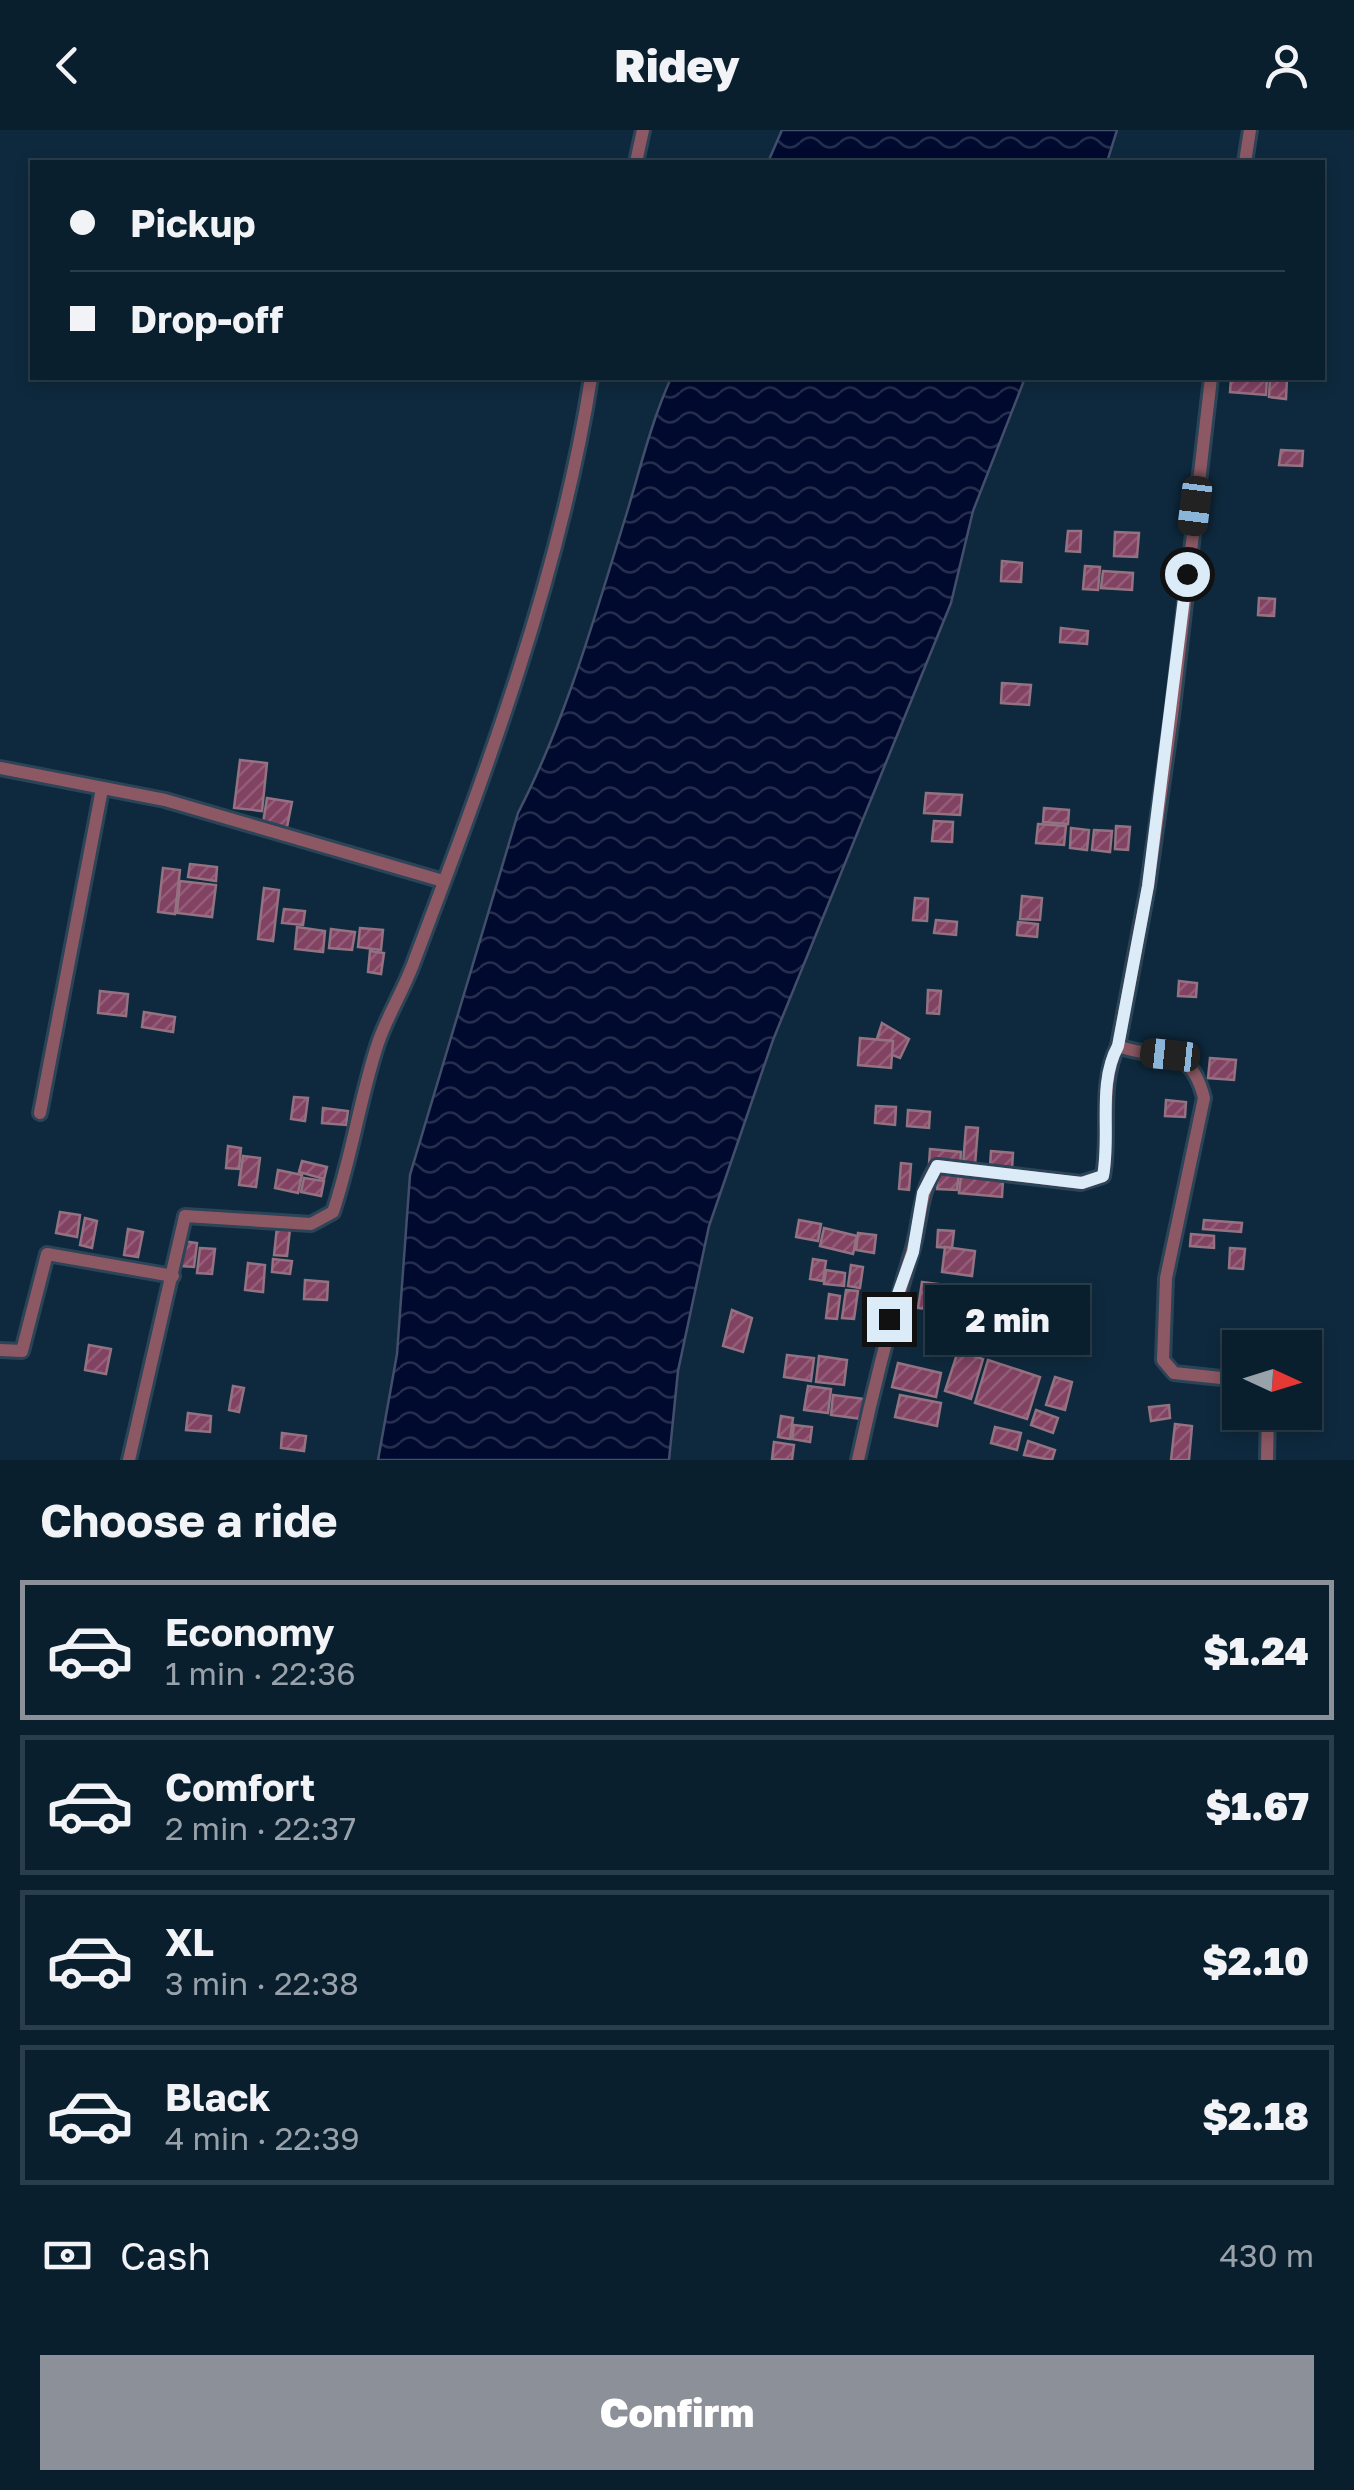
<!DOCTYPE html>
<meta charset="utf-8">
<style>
body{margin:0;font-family:"Golos Text",sans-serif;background:#132736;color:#f1f3f6;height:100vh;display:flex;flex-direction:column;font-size:38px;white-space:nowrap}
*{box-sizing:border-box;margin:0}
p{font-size:32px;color:#99a2aa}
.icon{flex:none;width:55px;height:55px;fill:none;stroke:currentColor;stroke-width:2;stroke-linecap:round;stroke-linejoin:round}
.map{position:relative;height:1330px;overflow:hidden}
.panel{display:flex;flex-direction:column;background:#0a1f2e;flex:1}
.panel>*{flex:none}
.hud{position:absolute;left:30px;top:30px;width:1295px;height:220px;border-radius:0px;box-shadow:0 5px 15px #0003,0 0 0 2px #2a3d4a;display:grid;align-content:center;height:220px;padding:0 40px;background:#0a1f2e}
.needle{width:65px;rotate:94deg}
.controls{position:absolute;left:1222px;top:1200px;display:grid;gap:20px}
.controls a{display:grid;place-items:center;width:100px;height:100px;border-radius:0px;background:#0a1f2e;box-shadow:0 5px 15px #0003,0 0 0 2px #2a3d4a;font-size:50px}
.end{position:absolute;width:45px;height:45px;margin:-22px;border:12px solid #dbebf8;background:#111;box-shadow:0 0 0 5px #111}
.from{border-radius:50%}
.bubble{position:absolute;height:70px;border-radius:0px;background:#0a1f2e;box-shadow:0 5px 15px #0003,0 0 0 2px #2a3d4a;font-size:32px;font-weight:800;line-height:70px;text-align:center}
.car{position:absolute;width:30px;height:60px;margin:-30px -15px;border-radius:12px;box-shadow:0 0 8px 2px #0007;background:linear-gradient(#222 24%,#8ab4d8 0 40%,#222 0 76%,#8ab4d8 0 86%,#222 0)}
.hud b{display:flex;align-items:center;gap:35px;height:95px;font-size:38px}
.hud b+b{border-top:2px solid #2a3d4a}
.hud i{width:25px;height:25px;background:#f1f3f6}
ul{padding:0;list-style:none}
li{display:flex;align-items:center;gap:30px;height:140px;margin:0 20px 15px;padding:0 20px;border:5px solid #2a3d4a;border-radius:0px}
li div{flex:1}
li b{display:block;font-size:38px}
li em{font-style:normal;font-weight:800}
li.on{border-color:#8c9099}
li>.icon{width:90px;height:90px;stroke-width:1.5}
h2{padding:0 40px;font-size:45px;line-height:120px}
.pay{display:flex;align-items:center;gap:25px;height:110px;padding:0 40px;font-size:38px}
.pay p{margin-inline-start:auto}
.button{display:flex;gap:20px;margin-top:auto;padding:20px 40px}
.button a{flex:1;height:115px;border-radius:0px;background:#8c9099;color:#fff;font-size:40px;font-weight:800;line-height:115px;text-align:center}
header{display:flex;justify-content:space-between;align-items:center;height:130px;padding:0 40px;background:#0a1f2e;font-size:45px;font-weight:800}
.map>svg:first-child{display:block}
</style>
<header><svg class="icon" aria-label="back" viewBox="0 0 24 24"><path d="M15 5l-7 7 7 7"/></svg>Ridey<svg class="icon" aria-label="person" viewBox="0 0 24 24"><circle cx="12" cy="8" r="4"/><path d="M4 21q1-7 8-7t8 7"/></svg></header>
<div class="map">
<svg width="1354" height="1330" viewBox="0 0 1354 1330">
<defs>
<pattern id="water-waves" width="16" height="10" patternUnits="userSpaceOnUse" patternTransform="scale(2.5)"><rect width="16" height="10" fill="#000a2e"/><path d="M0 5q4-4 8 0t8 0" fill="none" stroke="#252e4d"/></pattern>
<pattern id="building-hatch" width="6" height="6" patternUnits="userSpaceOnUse" patternTransform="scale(2.5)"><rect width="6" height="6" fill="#824262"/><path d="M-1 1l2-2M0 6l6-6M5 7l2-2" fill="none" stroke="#935d79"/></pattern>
</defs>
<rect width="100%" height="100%" fill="#0e293d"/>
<g fill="url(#water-waves)" stroke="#424e6b" stroke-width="2.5">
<polygon points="782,0 1117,0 1107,32 768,32"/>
<path d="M671,248H1025L973,381L951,473L773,910L709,1096L678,1241L669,1330H378L397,1224L410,1045L518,683C567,588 596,482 628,379C641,335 652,290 671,248Z"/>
</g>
<g fill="url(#building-hatch)" stroke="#947282" stroke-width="2.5">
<polygon points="1231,248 1267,248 1266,265 1230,262"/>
<polygon points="1270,248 1287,249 1286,269 1269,267"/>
<polygon points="1281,320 1303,321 1302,336 1279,335"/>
<polygon points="1068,401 1081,401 1080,422 1066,421"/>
<polygon points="1115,402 1139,403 1137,427 1114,426"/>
<polygon points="1002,431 1022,433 1021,452 1001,451"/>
<polygon points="1085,436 1100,437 1098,460 1083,459"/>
<polygon points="1103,441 1133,443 1132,460 1101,458"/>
<polygon points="1259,468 1275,469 1274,486 1258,485"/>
<polygon points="1061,498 1088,501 1087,514 1060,512"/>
<polygon points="1002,553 1031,555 1029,575 1001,573"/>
<polygon points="240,630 267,633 262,681 234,678"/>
<polygon points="926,663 962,665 960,685 924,683"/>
<polygon points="267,668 292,672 287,697 263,693"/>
<polygon points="1044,678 1069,680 1068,694 1043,692"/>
<polygon points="934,691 953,692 952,712 932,711"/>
<polygon points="1038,694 1066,696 1064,715 1036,713"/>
<polygon points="1116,696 1130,697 1128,720 1115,719"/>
<polygon points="1071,698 1089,700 1087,720 1070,718"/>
<polygon points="1094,700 1112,701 1110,722 1092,720"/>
<polygon points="190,734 217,737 216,751 188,747"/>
<polygon points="163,738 180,740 175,784 158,782"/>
<polygon points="180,751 216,755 212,787 177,783"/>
<polygon points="264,758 279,760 273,811 258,809"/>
<polygon points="1022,766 1042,768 1040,790 1020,789"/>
<polygon points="915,768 928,769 927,791 913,790"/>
<polygon points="284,779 305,781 303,795 282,793"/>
<polygon points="936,790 957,792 956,805 934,803"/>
<polygon points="1018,792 1038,794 1037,807 1017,805"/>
<polygon points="297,797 325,801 323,822 295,819"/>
<polygon points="360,798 383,800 381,820 358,817"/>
<polygon points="331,799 355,802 352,820 329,818"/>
<polygon points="370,821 384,823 381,844 368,842"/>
<polygon points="1179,851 1197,853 1196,867 1178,866"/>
<polygon points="928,860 941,861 939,884 927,883"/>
<polygon points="100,861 128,864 126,886 98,883"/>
<polygon points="144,882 175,887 173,902 142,897"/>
<polygon points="882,893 909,909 900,928 874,918"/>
<polygon points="860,908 893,911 891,938 858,935"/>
<polygon points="1210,928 1236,930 1234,950 1208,948"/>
<polygon points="294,967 308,968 305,991 291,989"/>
<polygon points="1166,970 1186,972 1185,987 1165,986"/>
<polygon points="876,976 896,977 895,995 875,993"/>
<polygon points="323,978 348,981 346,995 322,993"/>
<polygon points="908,980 930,982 929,998 907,996"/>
<polygon points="966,997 978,998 975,1035 963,1035"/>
<polygon points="228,1016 241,1018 239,1039 226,1038"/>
<polygon points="930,1019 961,1022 960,1036 929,1034"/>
<polygon points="991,1021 1013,1023 1012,1039 990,1037"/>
<polygon points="243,1026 260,1028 256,1057 239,1055"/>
<polygon points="302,1031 327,1037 324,1049 299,1042"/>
<polygon points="901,1033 911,1034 909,1060 899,1059"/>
<polygon points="278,1040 302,1045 298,1063 275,1058"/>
<polygon points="938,1041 959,1043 957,1060 937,1059"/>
<polygon points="961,1046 1003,1050 1002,1067 959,1063"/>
<polygon points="304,1048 324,1051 321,1066 301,1062"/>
<polygon points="60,1082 80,1085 77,1107 56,1103"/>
<polygon points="85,1088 97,1091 92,1118 80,1115"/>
<polygon points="799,1090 821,1094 818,1111 796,1107"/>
<polygon points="1204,1090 1242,1093 1241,1102 1203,1099"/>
<polygon points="277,1097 290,1099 287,1126 274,1125"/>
<polygon points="824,1098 857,1106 853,1124 820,1116"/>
<polygon points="128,1099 143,1102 138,1127 124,1125"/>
<polygon points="938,1100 954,1101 952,1118 937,1117"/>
<polygon points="858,1103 876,1105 874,1123 856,1120"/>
<polygon points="1191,1104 1214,1106 1214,1118 1190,1116"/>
<polygon points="183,1111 197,1113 194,1137 181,1136"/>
<polygon points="945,1117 975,1121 972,1146 942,1142"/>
<polygon points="200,1118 215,1119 212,1144 197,1143"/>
<polygon points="1230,1118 1245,1119 1243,1139 1229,1138"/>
<polygon points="273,1129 292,1131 290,1144 272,1142"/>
<polygon points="813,1129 826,1131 823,1151 810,1149"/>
<polygon points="248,1133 265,1135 263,1162 245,1160"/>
<polygon points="851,1135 863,1137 860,1158 848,1156"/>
<polygon points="826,1140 845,1143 844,1156 824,1154"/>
<polygon points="305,1150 328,1152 327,1170 304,1169"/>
<polygon points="922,1152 954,1156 950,1182 918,1178"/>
<polygon points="846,1160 858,1161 854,1189 842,1188"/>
<polygon points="829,1164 840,1166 837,1189 826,1188"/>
<polygon points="732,1180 752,1188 743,1222 723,1216"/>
<polygon points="89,1215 111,1219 106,1244 85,1240"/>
<polygon points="958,1221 983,1229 971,1269 945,1261"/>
<polygon points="787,1225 814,1228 811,1251 784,1247"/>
<polygon points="819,1226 847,1230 844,1255 816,1252"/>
<polygon points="988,1230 1040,1247 1027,1289 975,1273"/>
<polygon points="898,1233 941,1243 936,1267 892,1257"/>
<polygon points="1055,1247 1072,1252 1065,1280 1046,1275"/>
<polygon points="233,1256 244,1258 239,1282 229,1280"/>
<polygon points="808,1256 831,1259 828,1283 804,1280"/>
<polygon points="833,1265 865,1269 862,1289 831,1285"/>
<polygon points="900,1265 941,1273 937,1296 895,1287"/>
<polygon points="1169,1275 1170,1288 1151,1291 1149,1277"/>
<polygon points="1036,1280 1058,1288 1053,1303 1031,1295"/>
<polygon points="188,1283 211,1286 210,1302 186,1300"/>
<polygon points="781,1286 793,1288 790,1309 778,1307"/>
<polygon points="1175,1294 1192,1296 1189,1330 1171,1330"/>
<polygon points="794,1295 812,1297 810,1312 792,1309"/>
<polygon points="995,1297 1021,1303 1017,1320 991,1313"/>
<polygon points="282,1303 306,1306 304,1321 281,1318"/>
<polygon points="1028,1311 1055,1320 1052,1330 1024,1325"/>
<polygon points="774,1312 794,1315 792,1330 772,1329"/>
</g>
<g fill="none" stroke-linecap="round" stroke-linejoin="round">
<defs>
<g id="street">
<polyline points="636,32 643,0"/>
<polyline points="1245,32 1250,0"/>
<path d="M1211,248L1172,586L1148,756L1118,916C1160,932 1190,911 1204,968L1166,1148L1163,1230L1174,1243L1240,1250"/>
<polyline points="0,638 165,670 443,751"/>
<polyline points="40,983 102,659"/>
<polyline points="0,1220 22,1221 47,1124 173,1146"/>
<path d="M129,1330L185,1086L311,1094L333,1082C352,1026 360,967 378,913C388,884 405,858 415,829C486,642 560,446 591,248"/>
<path d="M858,1330C873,1260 890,1193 911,1125C921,1095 918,1064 937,1036L1081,1053L1103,1046C1111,1004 1098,954 1118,916"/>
<polyline points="1267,1330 1268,1282"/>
</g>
</defs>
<use href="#street" stroke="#2b4457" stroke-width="18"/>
<use href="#street" stroke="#8c5863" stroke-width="12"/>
</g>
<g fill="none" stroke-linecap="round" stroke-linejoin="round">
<path stroke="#dbebf8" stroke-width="12" d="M889,1189L913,1122L923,1063L937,1036L1082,1053L1103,1046C1111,1004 1097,954 1118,916L1148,756L1187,444"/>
</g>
</svg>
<div class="controls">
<a><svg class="needle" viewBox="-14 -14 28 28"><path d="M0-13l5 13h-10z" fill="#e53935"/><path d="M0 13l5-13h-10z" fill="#99a2aa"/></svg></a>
</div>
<i class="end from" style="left:1187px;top:444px"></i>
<i class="end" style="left:889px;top:1189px"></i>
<div class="bubble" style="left:925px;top:1155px;width:165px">2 min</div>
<i class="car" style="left:1195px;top:376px;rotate:187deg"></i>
<i class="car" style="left:1170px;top:925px;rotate:276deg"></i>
<div class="hud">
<b><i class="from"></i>Pickup</b>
<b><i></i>Drop-off</b>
</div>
</div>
<section class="panel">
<h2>Choose a ride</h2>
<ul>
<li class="on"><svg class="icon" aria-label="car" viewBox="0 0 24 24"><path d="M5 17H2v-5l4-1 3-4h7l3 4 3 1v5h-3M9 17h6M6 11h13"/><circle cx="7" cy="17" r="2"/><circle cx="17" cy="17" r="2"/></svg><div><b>Economy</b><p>1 min · 22:36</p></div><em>$1.24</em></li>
<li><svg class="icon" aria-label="car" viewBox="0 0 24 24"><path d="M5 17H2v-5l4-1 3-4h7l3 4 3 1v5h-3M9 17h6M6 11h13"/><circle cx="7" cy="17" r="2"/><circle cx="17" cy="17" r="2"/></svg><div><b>Comfort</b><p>2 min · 22:37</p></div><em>$1.67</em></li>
<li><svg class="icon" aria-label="car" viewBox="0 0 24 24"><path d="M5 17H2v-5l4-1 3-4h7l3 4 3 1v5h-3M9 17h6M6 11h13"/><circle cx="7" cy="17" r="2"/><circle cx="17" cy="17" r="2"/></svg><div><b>XL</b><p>3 min · 22:38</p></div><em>$2.10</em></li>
<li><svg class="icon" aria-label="car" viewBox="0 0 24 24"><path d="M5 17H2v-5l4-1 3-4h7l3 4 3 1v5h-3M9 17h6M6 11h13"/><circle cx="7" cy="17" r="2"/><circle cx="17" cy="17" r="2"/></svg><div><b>Black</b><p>4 min · 22:39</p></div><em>$2.18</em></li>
</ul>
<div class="pay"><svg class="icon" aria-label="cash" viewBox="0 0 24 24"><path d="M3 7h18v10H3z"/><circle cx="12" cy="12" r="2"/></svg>Cash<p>430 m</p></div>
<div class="button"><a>Confirm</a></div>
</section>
